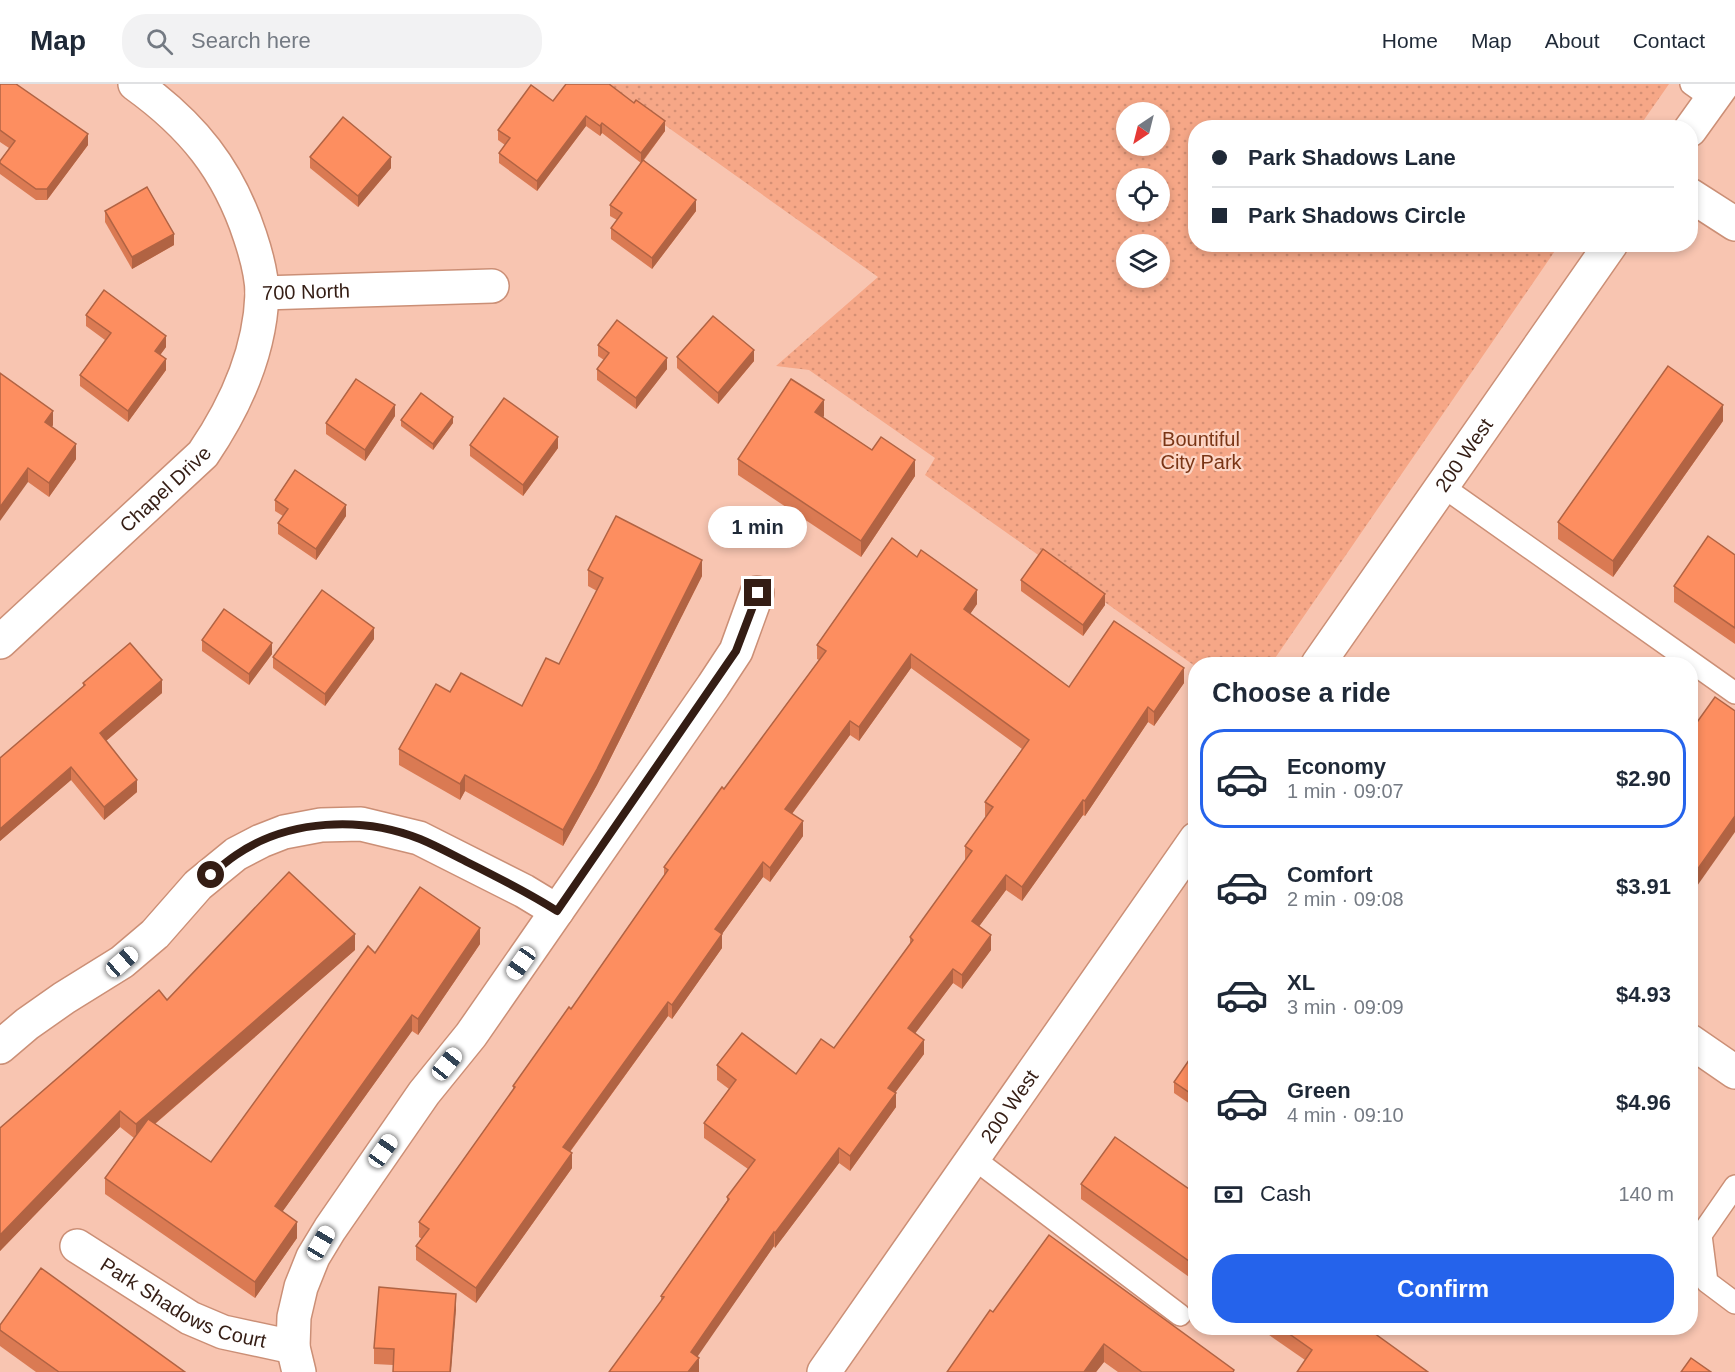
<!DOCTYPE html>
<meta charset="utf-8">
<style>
body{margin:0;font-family:Helvetica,sans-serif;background:#f2f2f3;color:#1f2937;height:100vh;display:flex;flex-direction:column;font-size:22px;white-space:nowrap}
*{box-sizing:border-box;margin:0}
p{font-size:20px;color:#747a83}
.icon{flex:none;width:33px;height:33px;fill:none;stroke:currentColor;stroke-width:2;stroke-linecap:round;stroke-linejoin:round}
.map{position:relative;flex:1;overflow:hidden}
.drawer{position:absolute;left:1188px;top:573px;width:510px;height:678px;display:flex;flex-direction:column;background:#fff;border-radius:24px;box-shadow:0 3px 9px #0003}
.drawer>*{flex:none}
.guide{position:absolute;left:1188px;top:36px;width:510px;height:132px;border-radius:24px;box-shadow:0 3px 9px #0003;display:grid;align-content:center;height:132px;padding:0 24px;background:#fff}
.needle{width:39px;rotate:215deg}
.tools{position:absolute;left:1116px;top:18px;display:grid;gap:12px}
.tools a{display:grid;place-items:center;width:54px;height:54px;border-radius:50%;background:#fff;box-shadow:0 3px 9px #0003;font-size:30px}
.end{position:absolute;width:27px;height:27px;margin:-14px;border:8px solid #341d14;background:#fff;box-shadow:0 0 0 3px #fff}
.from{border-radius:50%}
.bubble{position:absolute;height:42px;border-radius:21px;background:#fff;box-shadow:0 3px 9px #0003;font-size:20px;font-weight:700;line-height:42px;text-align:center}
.car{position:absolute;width:18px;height:36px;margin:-18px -9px;border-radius:8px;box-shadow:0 0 4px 2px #0007;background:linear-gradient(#fff 24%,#345 0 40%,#fff 0 76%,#345 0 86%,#fff 0)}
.guide b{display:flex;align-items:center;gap:21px;height:57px;font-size:22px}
.guide b+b{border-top:2px solid #e0e1e3}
.guide i{width:15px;height:15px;background:#1f2937}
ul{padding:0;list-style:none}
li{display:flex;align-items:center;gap:18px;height:99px;margin:0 12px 9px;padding:0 12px;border:3px solid transparent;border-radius:24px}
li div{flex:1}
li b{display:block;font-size:22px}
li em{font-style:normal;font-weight:700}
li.active{border-color:#2563eb}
li>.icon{width:54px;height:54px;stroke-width:1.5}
h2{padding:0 24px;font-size:27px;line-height:72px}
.pay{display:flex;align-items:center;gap:15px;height:66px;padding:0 24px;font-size:22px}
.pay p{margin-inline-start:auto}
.action{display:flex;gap:12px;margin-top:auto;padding:12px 24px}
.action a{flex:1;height:69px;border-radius:24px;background:#2563eb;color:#fff;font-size:24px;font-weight:700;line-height:69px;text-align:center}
header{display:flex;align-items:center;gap:36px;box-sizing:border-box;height:84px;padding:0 30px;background:#fff;border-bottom:2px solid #e0e1e3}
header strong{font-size:28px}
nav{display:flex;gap:33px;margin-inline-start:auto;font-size:21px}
.search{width:420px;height:54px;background:#f2f2f3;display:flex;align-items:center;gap:15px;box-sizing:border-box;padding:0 21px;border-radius:24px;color:#747a83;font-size:22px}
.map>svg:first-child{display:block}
</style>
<header>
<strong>Map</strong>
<div class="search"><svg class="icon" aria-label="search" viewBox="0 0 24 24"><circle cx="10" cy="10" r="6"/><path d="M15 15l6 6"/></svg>Search here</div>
<nav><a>Home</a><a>Map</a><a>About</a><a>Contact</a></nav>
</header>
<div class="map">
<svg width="1735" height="1288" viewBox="0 0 1735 1288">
<defs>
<pattern id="park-dots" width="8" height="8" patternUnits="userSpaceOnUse" patternTransform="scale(1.5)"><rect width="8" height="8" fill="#f6a787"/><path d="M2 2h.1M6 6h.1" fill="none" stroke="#d48f74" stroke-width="1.8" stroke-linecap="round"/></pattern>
</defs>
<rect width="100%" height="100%" fill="#f8c5b1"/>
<path fill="url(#park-dots)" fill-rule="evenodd" d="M607,0H1669L1639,43L1196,44V160L1559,161L1271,580L1195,582L925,391L935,374L809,286L776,282L878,193ZM1126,28H1160V62H1126ZM1126,94H1160V128H1126ZM1126,160H1160V194H1126Z"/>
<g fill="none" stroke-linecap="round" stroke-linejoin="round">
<defs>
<g id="service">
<polyline points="1691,0 1712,15"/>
<polyline points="1442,402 1735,609"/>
<polyline points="973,1074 1180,1231"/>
<polyline points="1735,1102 1701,1151 1707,1198 1735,1219"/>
</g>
<g id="minor">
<polyline points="1690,111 1735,140"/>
<path id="s1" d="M262,209L492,202"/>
<path id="s2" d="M0,558L203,370C235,323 260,269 262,210C262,191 256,170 250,152C228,85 192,41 135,0"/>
<polyline points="1690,957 1735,988"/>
<polyline points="0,963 27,940 64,914 122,878 155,850 198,801 236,770 261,757 284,748 321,741 361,740 419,754 524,807 557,827"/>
<path id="s3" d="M77,1162L190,1234L223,1248L293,1263"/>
<polyline points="299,1288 293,1263 294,1233 301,1203 313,1173 330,1145 424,1009 471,951 713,602 736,567 757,509"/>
</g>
<g id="secondary">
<polyline points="1690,46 1723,0"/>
<path id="s4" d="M1318,580L1611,160"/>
<path id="s5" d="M824,1288L1196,755"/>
</g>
</defs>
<use href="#service" stroke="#cb8f76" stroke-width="24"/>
<use href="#minor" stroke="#cb8f76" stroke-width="36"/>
<use href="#secondary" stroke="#cb8f76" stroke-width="36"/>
<use href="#service" stroke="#fff" stroke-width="21"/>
<use href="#minor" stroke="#fff" stroke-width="33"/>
<use href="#secondary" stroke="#fff" stroke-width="33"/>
</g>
<g fill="#da7a53">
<polygon points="0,0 88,61 47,116 36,116 0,90 0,77 9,64 0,58"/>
<polygon points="553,17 665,47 644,76 696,127 652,185 611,155 611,144 617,136 610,132 610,121 641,79 602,49 600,52 586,42 537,107 499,79 499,69 505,61 498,56 498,46"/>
<polygon points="310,73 391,84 358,123 310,84"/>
<polygon points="105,127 174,161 132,185 105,138"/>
<polygon points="86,231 166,263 160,271 166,286 128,338 80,302 80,291 105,256 86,242"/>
<polygon points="598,261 667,285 636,325 597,296 597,285 604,276 598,272"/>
<polygon points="677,273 754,277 718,320 677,284"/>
<polygon points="0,289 53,341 52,343 76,375 49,413 28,398"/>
<polygon points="395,332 365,377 326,350 326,339"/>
<polygon points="824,332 823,333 872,366 915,392 861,473 738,391 738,375"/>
<polygon points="401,336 453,339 433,366 401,342"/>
<polygon points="1723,337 1613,493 1558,455 1558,438"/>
<polygon points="470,361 558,364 523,412 470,372"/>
<polygon points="275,416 346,432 316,476 278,450 278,439 283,432 275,427"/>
<polygon points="1735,471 1735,560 1674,518 1674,502"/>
<polygon points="588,486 702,492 597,701 563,762 465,707 460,716 399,681 399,665 522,622 559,580 597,507 588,502"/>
<polygon points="1021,496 1105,521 1083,552 1021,507"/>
<polygon points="977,520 970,530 1069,603 1184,599 1154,642 1148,638 1085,732 1083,731 1022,817 1006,806 979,842 991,866 962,905 953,899 915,949 924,970 895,1009 896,1023 850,1087 839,1079 775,1164 774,1162 697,1272 699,1288 661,1216 661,1212 727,1117 727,1113 748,1085 704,1054 704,1039 729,1005 717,996 717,981 796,990 834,964 910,860 910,853 965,777 965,762 986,733 985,732 985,718 1022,665 911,584 859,657 850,651 792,730 803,752 770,798 763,793 722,850 722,864 672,935 668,932 570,1068 572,1084 476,1219 416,1176 416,1162 422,1155 419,1153 419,1138 513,1006 513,1002 571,925 664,792 664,783 724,705 819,576 817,575 817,561"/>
<polygon points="374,555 325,622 273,584 273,573"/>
<polygon points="202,556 272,570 249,601 202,567"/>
<polygon points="83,599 162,609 106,657 137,708 104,736 71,696 0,757 0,674 83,603"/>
<polygon points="480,860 418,951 412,947 282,1128 297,1154 255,1214 105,1110 105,1094 134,1054 120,1043 0,1167 0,1044 167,916 355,866 155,1040 211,1078 375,869"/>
<polygon points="1196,966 1196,1024 1174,1009 1174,998"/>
<polygon points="1081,1100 1196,1110 1196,1198 1081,1115"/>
<polygon points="456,1226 393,1281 374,1280 374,1264"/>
<polygon points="993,1228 1234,1288 1118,1288 1104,1278 1096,1288 947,1288"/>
<polygon points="0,1241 185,1288 36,1288 0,1262"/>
<polygon points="1259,1244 1367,1244 1305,1276"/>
</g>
<g fill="#b16343">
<polygon points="586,32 586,42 537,107 537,97"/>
<polygon points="665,37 665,47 641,79 641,69"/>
<polygon points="602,39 602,49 600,52 600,42"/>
<polygon points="88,50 88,61 47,116 47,105"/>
<polygon points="391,73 391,84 358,123 358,112"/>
<polygon points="696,116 696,127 652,185 652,174"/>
<polygon points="174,150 174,161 132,185 132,173"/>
<polygon points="166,252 166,263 155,278 155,267"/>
<polygon points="754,266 754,277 718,320 718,309"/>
<polygon points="667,274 667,285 636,325 636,314"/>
<polygon points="166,275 166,286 128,338 128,327"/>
<polygon points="824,316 824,332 815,345 815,328"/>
<polygon points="395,321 395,332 365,377 365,366"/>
<polygon points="1723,321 1723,337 1613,493 1613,477"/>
<polygon points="53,327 53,341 45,352 45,338"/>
<polygon points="453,333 453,339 433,366 433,360"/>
<polygon points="558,353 558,364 523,412 523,401"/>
<polygon points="76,360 76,375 49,413 49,399"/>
<polygon points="915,376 915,392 861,473 861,457"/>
<polygon points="28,384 28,398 0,437 0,423"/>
<polygon points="346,421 346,432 316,476 316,465"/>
<polygon points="702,476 702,492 597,701 563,762 563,746"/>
<polygon points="977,506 977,520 964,539 964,525"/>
<polygon points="1105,510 1105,521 1083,552 1083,541"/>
<polygon points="374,544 374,555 325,622 325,610"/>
<polygon points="272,559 272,570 249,601 249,590"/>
<polygon points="911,570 911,584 859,657 859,643"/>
<polygon points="1184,584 1184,599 1154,642 1154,628"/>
<polygon points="162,596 162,609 100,662 100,649"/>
<polygon points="1148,623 1148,638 1085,732 1085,717"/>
<polygon points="850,637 850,651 785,739 785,725"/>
<polygon points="71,683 71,696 0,757 0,745"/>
<polygon points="465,691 465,707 460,716 460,700"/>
<polygon points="137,696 137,708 104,736 104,723"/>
<polygon points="1083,716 1083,731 1022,817 1022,803"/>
<polygon points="1735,732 1735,748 1690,812 1690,796"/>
<polygon points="803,737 803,752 770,798 770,784"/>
<polygon points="763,778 763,793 722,850 722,864 672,935 672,921 715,845"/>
<polygon points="1006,791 1006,806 972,852 972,837"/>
<polygon points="480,844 480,860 418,951 418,935"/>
<polygon points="355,850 355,866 136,1056 136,1040"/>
<polygon points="991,851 991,866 962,905 962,891"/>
<polygon points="953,885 953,899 908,959 908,944"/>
<polygon points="668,918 668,932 563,1077 563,1063"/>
<polygon points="412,931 412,947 275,1138 275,1122"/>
<polygon points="924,956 924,970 888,1018 888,1004"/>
<polygon points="896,1009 896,1023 850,1087 850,1072"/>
<polygon points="120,1027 120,1043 0,1167 0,1151"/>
<polygon points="839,1064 839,1079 775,1164 775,1149"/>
<polygon points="572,1069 572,1084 476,1219 476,1204"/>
<polygon points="297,1138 297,1154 255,1214 255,1198"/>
<polygon points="774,1148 774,1162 691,1282 691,1268"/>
<polygon points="456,1210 456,1226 451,1288 450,1288"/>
<polygon points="1104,1260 1104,1278 1096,1288 1084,1288"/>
<polygon points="699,1274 699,1288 688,1288"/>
</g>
<g fill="#fd8e60" stroke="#b16343" stroke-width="1.5">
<polygon points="0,0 16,0 88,50 47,105 36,105 0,79 0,77 15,57 0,46"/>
<polygon points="566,0 609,0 634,19 636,16 665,37 641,69 602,39 600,42 586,32 537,97 499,69 510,54 498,46 531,1 553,17"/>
<polygon points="343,33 391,73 358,112 310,73"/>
<polygon points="643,76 696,116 652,174 611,144 622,129 610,121"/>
<polygon points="147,103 174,150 132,173 105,127"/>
<polygon points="104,206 166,252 155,267 166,275 128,327 80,291 111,249 86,231"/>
<polygon points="713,232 754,266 718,309 677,273"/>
<polygon points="617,236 667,274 636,314 597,285 609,269 598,261"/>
<polygon points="1668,282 1723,321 1613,477 1558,438"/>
<polygon points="0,289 53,327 45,338 76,360 49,399 28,384 0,423"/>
<polygon points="356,295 395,321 365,366 326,339"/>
<polygon points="791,295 824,316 815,328 872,366 881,353 915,376 861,457 738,375"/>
<polygon points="421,309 453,333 433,360 401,336"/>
<polygon points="504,314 558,353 523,401 470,361"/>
<polygon points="295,386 346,421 316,465 278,439 288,425 275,416"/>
<polygon points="616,432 702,476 597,685 563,746 465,691 460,700 399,665 436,600 450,608 461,589 522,622 546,574 559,580 603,494 588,486"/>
<polygon points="1708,452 1735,471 1735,544 1674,502"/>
<polygon points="892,454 917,473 921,466 977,506 964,525 1069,603 1114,537 1184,584 1154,628 1148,623 1085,717 1083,716 1022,803 1006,791 972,837 991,851 962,891 953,885 908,944 924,956 888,1004 896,1009 850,1072 839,1064 775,1149 774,1148 691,1268 699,1274 688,1288 609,1288 664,1213 661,1212 729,1115 727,1113 755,1076 704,1039 736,996 717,981 742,949 796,990 821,955 834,964 913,856 910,853 972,767 965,762 993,723 985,718 1029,656 911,570 859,643 850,637 785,725 803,737 770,784 763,778 715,845 722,850 672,921 668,918 563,1063 572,1069 476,1204 416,1162 429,1145 419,1138 515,1003 513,1002 569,923 571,925 668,786 664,783 722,703 724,705 826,567 817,561"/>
<polygon points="1043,465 1105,510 1083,541 1021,496"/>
<polygon points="322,506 374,544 325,610 273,573"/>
<polygon points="224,525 272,559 249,590 202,556"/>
<polygon points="130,559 162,596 100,649 137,696 104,723 71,683 0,745 0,674 85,601 83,599"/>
<polygon points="1715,613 1735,627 1735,732 1690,796 1690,648"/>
<polygon points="289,788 355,850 136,1040 120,1027 0,1151 0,1044 159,906 167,916"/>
<polygon points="420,803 480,844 418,935 412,931 275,1122 297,1138 255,1198 105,1094 148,1035 211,1078 368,862 375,869"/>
<polygon points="1196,966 1196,1013 1174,998"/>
<polygon points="1115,1053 1196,1110 1196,1182 1081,1100"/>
<polygon points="1049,1151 1234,1286 1233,1288 1142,1288 1104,1260 1084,1288 947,1288 990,1226 993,1228"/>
<polygon points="41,1184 185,1288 59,1288 0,1246 0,1241"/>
<polygon points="379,1203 456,1210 450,1288 393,1288 394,1265 374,1264"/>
<polygon points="1281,1244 1367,1244 1428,1288 1297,1288 1312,1266"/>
<polygon points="1691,1274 1711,1288 1681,1288"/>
</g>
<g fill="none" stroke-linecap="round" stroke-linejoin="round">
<path stroke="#341d14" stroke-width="8" d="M211,791C219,784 227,777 236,771C288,735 362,732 420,755C437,762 453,771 469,779C499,794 529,809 557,827L736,567L758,509"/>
</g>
<g text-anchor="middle" stroke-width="4.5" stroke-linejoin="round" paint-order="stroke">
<g font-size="20" fill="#341d14" stroke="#fdd6c6">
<text dy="7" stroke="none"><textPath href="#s1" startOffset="44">700 North</textPath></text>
<text dy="7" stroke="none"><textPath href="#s4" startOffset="255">200 West</textPath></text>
<text dy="7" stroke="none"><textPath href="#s2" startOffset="225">Chapel Drive</textPath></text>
<text dy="7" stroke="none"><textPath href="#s5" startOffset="324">200 West</textPath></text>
<text dy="7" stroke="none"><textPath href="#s3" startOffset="122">Park Shadows Court</textPath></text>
</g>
<g font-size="20" fill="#7a3515" stroke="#fdd6c6">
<text x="1201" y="362">Bountiful<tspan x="1201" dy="23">City Park</tspan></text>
</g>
</g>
</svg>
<div class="tools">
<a><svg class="needle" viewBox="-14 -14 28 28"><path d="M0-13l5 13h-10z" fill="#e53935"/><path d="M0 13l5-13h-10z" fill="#747a83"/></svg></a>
<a><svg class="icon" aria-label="locate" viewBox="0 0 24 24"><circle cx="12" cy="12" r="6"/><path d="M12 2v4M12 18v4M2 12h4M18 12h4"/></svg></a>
<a><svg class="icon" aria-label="layers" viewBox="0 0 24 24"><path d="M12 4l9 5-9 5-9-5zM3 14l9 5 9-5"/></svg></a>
</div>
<i class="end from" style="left:211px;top:791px"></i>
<i class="end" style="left:758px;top:509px"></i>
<div class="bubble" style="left:708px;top:422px;width:99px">1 min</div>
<i class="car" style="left:122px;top:878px;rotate:49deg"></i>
<i class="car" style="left:521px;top:879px;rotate:215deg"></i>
<i class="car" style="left:447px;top:980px;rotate:39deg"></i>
<i class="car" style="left:383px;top:1067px;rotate:35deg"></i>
<i class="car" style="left:321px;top:1159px;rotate:30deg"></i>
<div class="guide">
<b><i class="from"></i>Park Shadows Lane</b>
<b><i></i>Park Shadows Circle</b>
</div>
<section class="drawer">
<h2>Choose a ride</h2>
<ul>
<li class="active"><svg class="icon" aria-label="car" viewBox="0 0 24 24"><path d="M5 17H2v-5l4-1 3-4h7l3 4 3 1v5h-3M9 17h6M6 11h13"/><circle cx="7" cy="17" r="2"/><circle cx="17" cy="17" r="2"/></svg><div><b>Economy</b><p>1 min · 09:07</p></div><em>$2.90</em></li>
<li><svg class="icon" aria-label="car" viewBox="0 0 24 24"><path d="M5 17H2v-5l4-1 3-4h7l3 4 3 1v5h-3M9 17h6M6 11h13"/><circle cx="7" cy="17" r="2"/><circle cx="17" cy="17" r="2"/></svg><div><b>Comfort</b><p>2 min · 09:08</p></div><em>$3.91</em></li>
<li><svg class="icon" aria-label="car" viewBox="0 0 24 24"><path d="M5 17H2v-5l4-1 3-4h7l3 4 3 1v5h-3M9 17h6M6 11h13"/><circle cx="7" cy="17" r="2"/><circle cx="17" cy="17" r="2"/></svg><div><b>XL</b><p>3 min · 09:09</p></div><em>$4.93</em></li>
<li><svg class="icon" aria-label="car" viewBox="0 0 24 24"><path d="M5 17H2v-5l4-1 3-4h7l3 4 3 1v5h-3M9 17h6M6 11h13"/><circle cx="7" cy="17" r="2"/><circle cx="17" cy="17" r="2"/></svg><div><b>Green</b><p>4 min · 09:10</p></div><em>$4.96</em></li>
</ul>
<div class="pay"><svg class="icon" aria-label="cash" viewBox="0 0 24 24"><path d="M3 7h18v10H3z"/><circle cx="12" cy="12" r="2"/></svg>Cash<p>140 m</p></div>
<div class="action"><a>Confirm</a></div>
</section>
</div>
